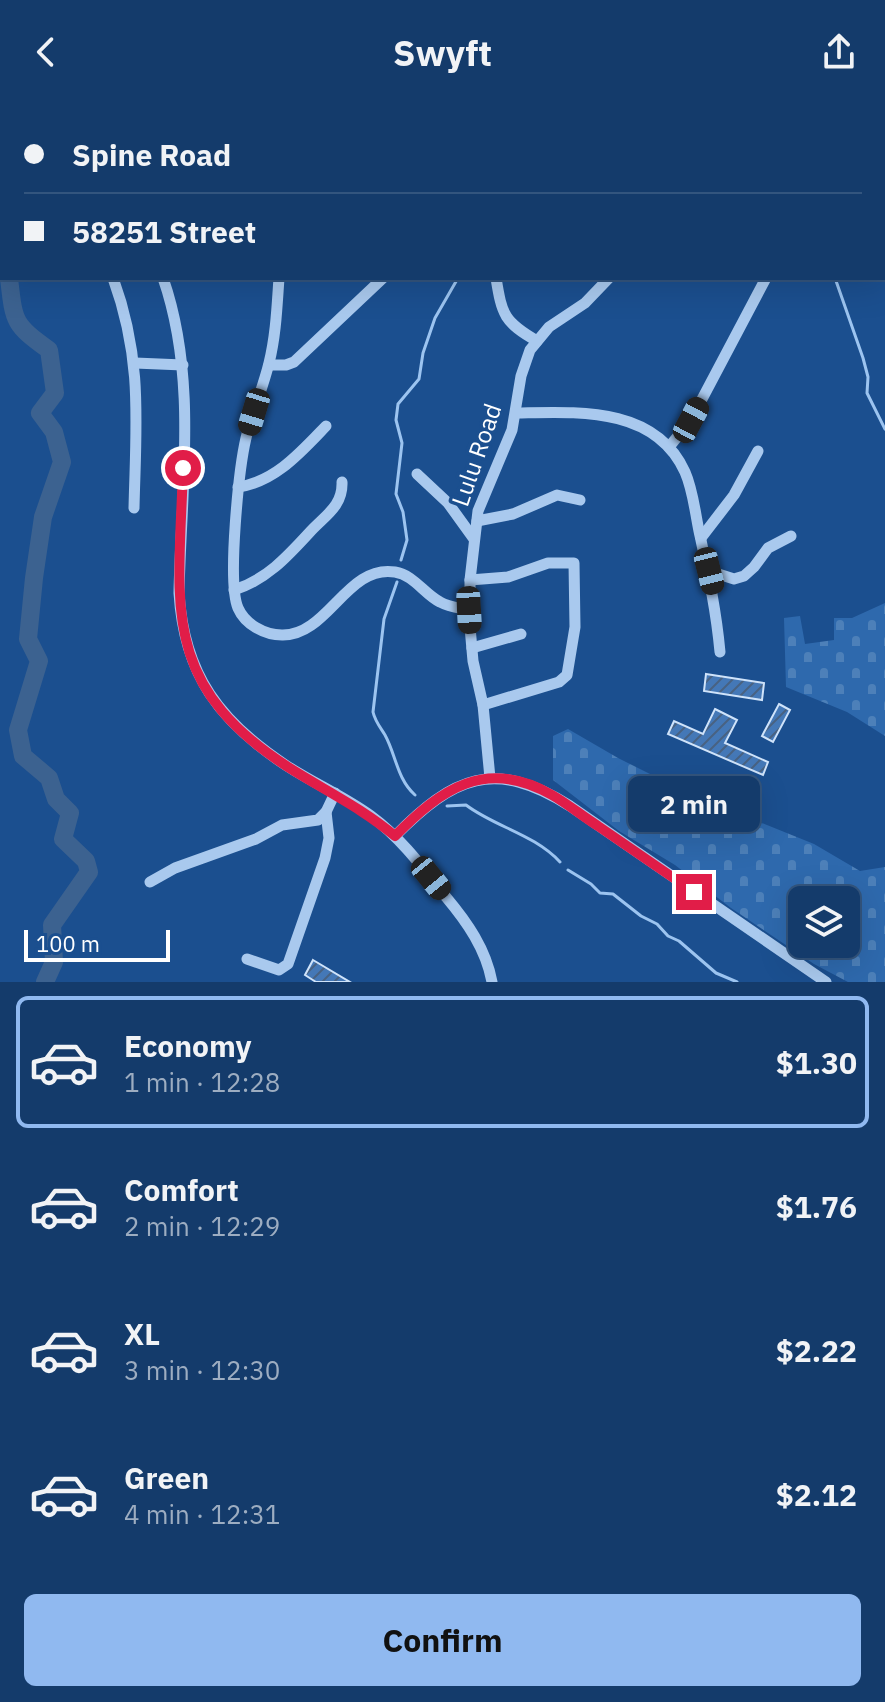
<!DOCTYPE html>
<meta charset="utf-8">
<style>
body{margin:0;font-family:"IBM Plex Sans",sans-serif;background:#1d4271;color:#f1f3f6;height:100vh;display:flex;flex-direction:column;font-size:30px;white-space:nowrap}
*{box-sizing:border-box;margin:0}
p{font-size:26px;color:#9dadc1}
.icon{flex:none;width:44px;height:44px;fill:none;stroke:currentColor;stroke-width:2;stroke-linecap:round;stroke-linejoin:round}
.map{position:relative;height:878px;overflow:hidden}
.sheet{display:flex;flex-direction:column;background:#143b6b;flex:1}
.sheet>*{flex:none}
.guide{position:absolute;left:0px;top:0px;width:886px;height:176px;box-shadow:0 8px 32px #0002,0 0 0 2px #33557e;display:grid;align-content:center;height:176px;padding:0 24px;background:#143b6b}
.fabs{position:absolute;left:788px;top:782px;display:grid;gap:16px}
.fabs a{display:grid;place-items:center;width:72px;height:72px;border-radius:12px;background:#143b6b;box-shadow:0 8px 32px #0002,0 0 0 2px #33557e;font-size:40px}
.scale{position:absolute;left:24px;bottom:20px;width:146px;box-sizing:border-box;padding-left:8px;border:4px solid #fff;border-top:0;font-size:22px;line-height:28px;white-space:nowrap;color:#fff;-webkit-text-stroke:6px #1b4f8f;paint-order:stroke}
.end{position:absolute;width:36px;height:36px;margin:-18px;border:10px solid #e11d48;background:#fff;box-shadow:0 0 0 4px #fff}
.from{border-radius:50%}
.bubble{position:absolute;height:56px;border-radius:12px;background:#143b6b;box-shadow:0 8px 32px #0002,0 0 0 2px #33557e;font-size:26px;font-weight:700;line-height:56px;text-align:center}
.car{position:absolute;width:24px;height:48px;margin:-24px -12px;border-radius:10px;box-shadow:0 0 6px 2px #0007;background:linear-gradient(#222 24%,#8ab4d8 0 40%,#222 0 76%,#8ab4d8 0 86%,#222 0)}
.guide b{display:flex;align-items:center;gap:28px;height:76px;font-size:30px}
.guide b+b{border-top:2px solid #33557e}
.guide i{width:20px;height:20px;background:#f1f3f6}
ul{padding:14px 0 0;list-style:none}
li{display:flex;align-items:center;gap:24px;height:132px;margin:0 16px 12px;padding:0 8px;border:4px solid transparent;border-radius:12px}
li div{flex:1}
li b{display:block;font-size:30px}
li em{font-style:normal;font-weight:700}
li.active{border-color:#90b9f0}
li>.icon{width:72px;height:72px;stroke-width:1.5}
.cta{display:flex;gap:16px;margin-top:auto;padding:16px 24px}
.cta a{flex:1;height:92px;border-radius:12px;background:#90b9f0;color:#111;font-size:32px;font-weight:700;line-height:92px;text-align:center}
header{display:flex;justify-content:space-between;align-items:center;height:104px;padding:0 24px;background:#143b6b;font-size:36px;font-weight:700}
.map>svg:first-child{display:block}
</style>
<header><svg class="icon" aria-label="back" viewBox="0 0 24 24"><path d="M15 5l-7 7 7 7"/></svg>Swyft<svg class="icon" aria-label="share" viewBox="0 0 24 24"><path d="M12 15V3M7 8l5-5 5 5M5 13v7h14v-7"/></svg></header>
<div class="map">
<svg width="885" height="878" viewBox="0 0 885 878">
<defs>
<pattern id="cemetery-stones" width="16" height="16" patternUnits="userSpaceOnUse" patternTransform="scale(2)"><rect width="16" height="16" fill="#2e69ad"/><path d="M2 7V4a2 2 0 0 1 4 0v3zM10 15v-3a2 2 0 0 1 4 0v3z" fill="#4d80b9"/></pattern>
<pattern id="building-hatch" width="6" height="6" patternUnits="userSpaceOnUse" patternTransform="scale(2)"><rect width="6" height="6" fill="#4478b7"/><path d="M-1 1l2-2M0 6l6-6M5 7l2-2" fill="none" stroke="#486282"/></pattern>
</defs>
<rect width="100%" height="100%" fill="#1b4f8f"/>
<g fill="url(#cemetery-stones)" fill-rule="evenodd">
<polygon points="885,499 885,632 847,608 786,583 784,514 800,512 805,540 834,536 834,514 852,514"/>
<path d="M568,625L618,654L692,691L814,740L860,767L885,763V878H848L814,860L731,804L675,761L619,727L553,676V632ZM802,796H846V840H802Z"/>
</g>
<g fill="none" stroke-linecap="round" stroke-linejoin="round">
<g stroke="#9cc4f0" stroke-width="3">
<polyline points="762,0 762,2"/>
<polyline points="34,2 36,0"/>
<polyline points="521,2 521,1"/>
<polyline points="835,174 863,254 868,273 867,289 885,325"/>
<polyline points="401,456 407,436 403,408 396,390 402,339 396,316 398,300 419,275 423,249 435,214 458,174"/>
<path d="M397,478L384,515L373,608C375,617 380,623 385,631C396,651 397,675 415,691"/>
<path d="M447,702L466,701C495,723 534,730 560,758"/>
<polyline points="568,766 591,780 600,789 613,790 641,812 657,820 668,832 679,837 716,869 737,878"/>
</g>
<path stroke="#3c6290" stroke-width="18" d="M9,174C14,218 13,220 49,246L55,289L40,309L54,328L62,358L43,413L34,474L28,535L39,557L18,626L23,652L49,674L56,695L70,709L63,735L86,757L89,768L52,821L54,858L45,878"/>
</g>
<g fill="url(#building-hatch)" stroke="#cfe3fa" stroke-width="2">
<polygon points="706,570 764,579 762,596 704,587"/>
<polygon points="779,600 790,606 773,638 762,632"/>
<polygon points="715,605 737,616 725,639 768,658 763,671 668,630 674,617 703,630"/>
<polygon points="313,856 350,878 316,878 305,871"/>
</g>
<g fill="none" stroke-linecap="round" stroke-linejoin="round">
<g stroke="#a9c9ee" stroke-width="11">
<polyline points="541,0 542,2"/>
<polyline points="860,0 861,2"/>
<polyline points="82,2 83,0"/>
<polyline points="141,2 142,0"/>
<polyline points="309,2 312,0"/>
<polyline points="685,2 686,0"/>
<polyline points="884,31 885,32"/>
<polyline points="0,38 2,38"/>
<path d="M113,174C143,256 136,319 134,404"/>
<path d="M163,174C198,274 181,385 179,489C184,571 220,618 287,662C315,680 345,693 371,712C401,734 423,764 446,793C467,818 486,845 492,878"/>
<path d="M279,174C277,202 276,231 269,259C263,284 252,309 246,334C239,364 227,478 238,504C245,520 264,531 282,531C328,532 347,460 395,468C414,471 424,490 440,498C449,503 460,504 469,506"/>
<path d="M496,174C502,211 504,218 537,237"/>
<polyline points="135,259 183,261"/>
<polyline points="269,261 286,261 294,258 383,174"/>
<path d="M517,309C577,308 655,302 685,368C693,386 695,408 699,427C708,469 716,505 720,548"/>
<polyline points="669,343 691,316 766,174"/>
<polyline points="417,370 448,399 474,435"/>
<path d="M238,383C275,378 301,348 326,322"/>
<polyline points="477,417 513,410 557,391 580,396"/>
<polyline points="701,434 734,391 758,347"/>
<polyline points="709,467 734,475 744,472 754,463 768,444 791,432"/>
<polyline points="470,476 508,473 548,459 574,459 575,523 567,571 559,578 483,601"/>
<path d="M234,486C266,476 287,453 309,429C324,412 343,403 342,378"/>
<polyline points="472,544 521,530"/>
<polyline points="490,674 483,601 473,557 470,523 470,476 478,407 512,326 521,272 530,246 549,223 585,199 609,174"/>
<path d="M395,732C453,673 494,654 570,702L826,878"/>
<polyline points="150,778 175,764 256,735 282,721 318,716 326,708 335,689"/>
<polyline points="247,855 279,866 288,860 325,754 329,734 326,708"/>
</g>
</g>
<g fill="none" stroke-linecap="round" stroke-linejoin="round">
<path stroke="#e11d48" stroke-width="10" d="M183,364C179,499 158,579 288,663C324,686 362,704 395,732C441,685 486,653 552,691C568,700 582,712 598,722C630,744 662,766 694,788"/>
</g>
<g text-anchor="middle" stroke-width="7" stroke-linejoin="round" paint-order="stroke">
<g font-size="24" fill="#fff" stroke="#1b4f8f">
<text transform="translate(477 351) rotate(-71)" y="8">Lulu Road</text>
</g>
</g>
</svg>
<div class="fabs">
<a><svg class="icon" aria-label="layers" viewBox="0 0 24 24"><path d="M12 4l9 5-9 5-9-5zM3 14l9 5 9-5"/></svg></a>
</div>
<div class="scale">100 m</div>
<i class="end from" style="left:183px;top:364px"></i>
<i class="end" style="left:694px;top:788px"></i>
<div class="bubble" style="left:628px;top:672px;width:132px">2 min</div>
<i class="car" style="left:254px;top:308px;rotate:197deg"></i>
<i class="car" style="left:691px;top:316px;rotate:28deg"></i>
<i class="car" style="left:709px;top:467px;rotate:166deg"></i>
<i class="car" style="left:469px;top:506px;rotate:177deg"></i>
<i class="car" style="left:431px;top:774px;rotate:141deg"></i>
<div class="guide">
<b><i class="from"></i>Spine Road</b>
<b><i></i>58251 Street</b>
</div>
</div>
<section class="sheet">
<ul>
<li class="active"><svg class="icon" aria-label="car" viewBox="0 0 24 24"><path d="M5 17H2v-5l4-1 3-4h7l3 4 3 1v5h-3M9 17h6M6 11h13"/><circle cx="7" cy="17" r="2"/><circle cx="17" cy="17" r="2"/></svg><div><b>Economy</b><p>1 min · 12:28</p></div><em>$1.30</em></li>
<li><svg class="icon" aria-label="car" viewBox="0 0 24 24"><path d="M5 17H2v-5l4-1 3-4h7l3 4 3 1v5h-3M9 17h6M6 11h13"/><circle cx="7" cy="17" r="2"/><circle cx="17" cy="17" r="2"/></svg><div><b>Comfort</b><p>2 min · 12:29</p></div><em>$1.76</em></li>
<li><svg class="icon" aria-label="car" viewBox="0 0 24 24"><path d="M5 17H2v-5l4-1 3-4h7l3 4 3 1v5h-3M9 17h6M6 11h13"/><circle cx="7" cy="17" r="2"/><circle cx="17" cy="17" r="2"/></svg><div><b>XL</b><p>3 min · 12:30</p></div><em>$2.22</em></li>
<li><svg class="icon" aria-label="car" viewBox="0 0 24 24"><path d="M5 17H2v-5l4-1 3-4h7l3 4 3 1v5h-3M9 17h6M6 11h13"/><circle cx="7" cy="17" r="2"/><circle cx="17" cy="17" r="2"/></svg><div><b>Green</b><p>4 min · 12:31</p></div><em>$2.12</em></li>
</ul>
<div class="cta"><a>Confirm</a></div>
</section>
